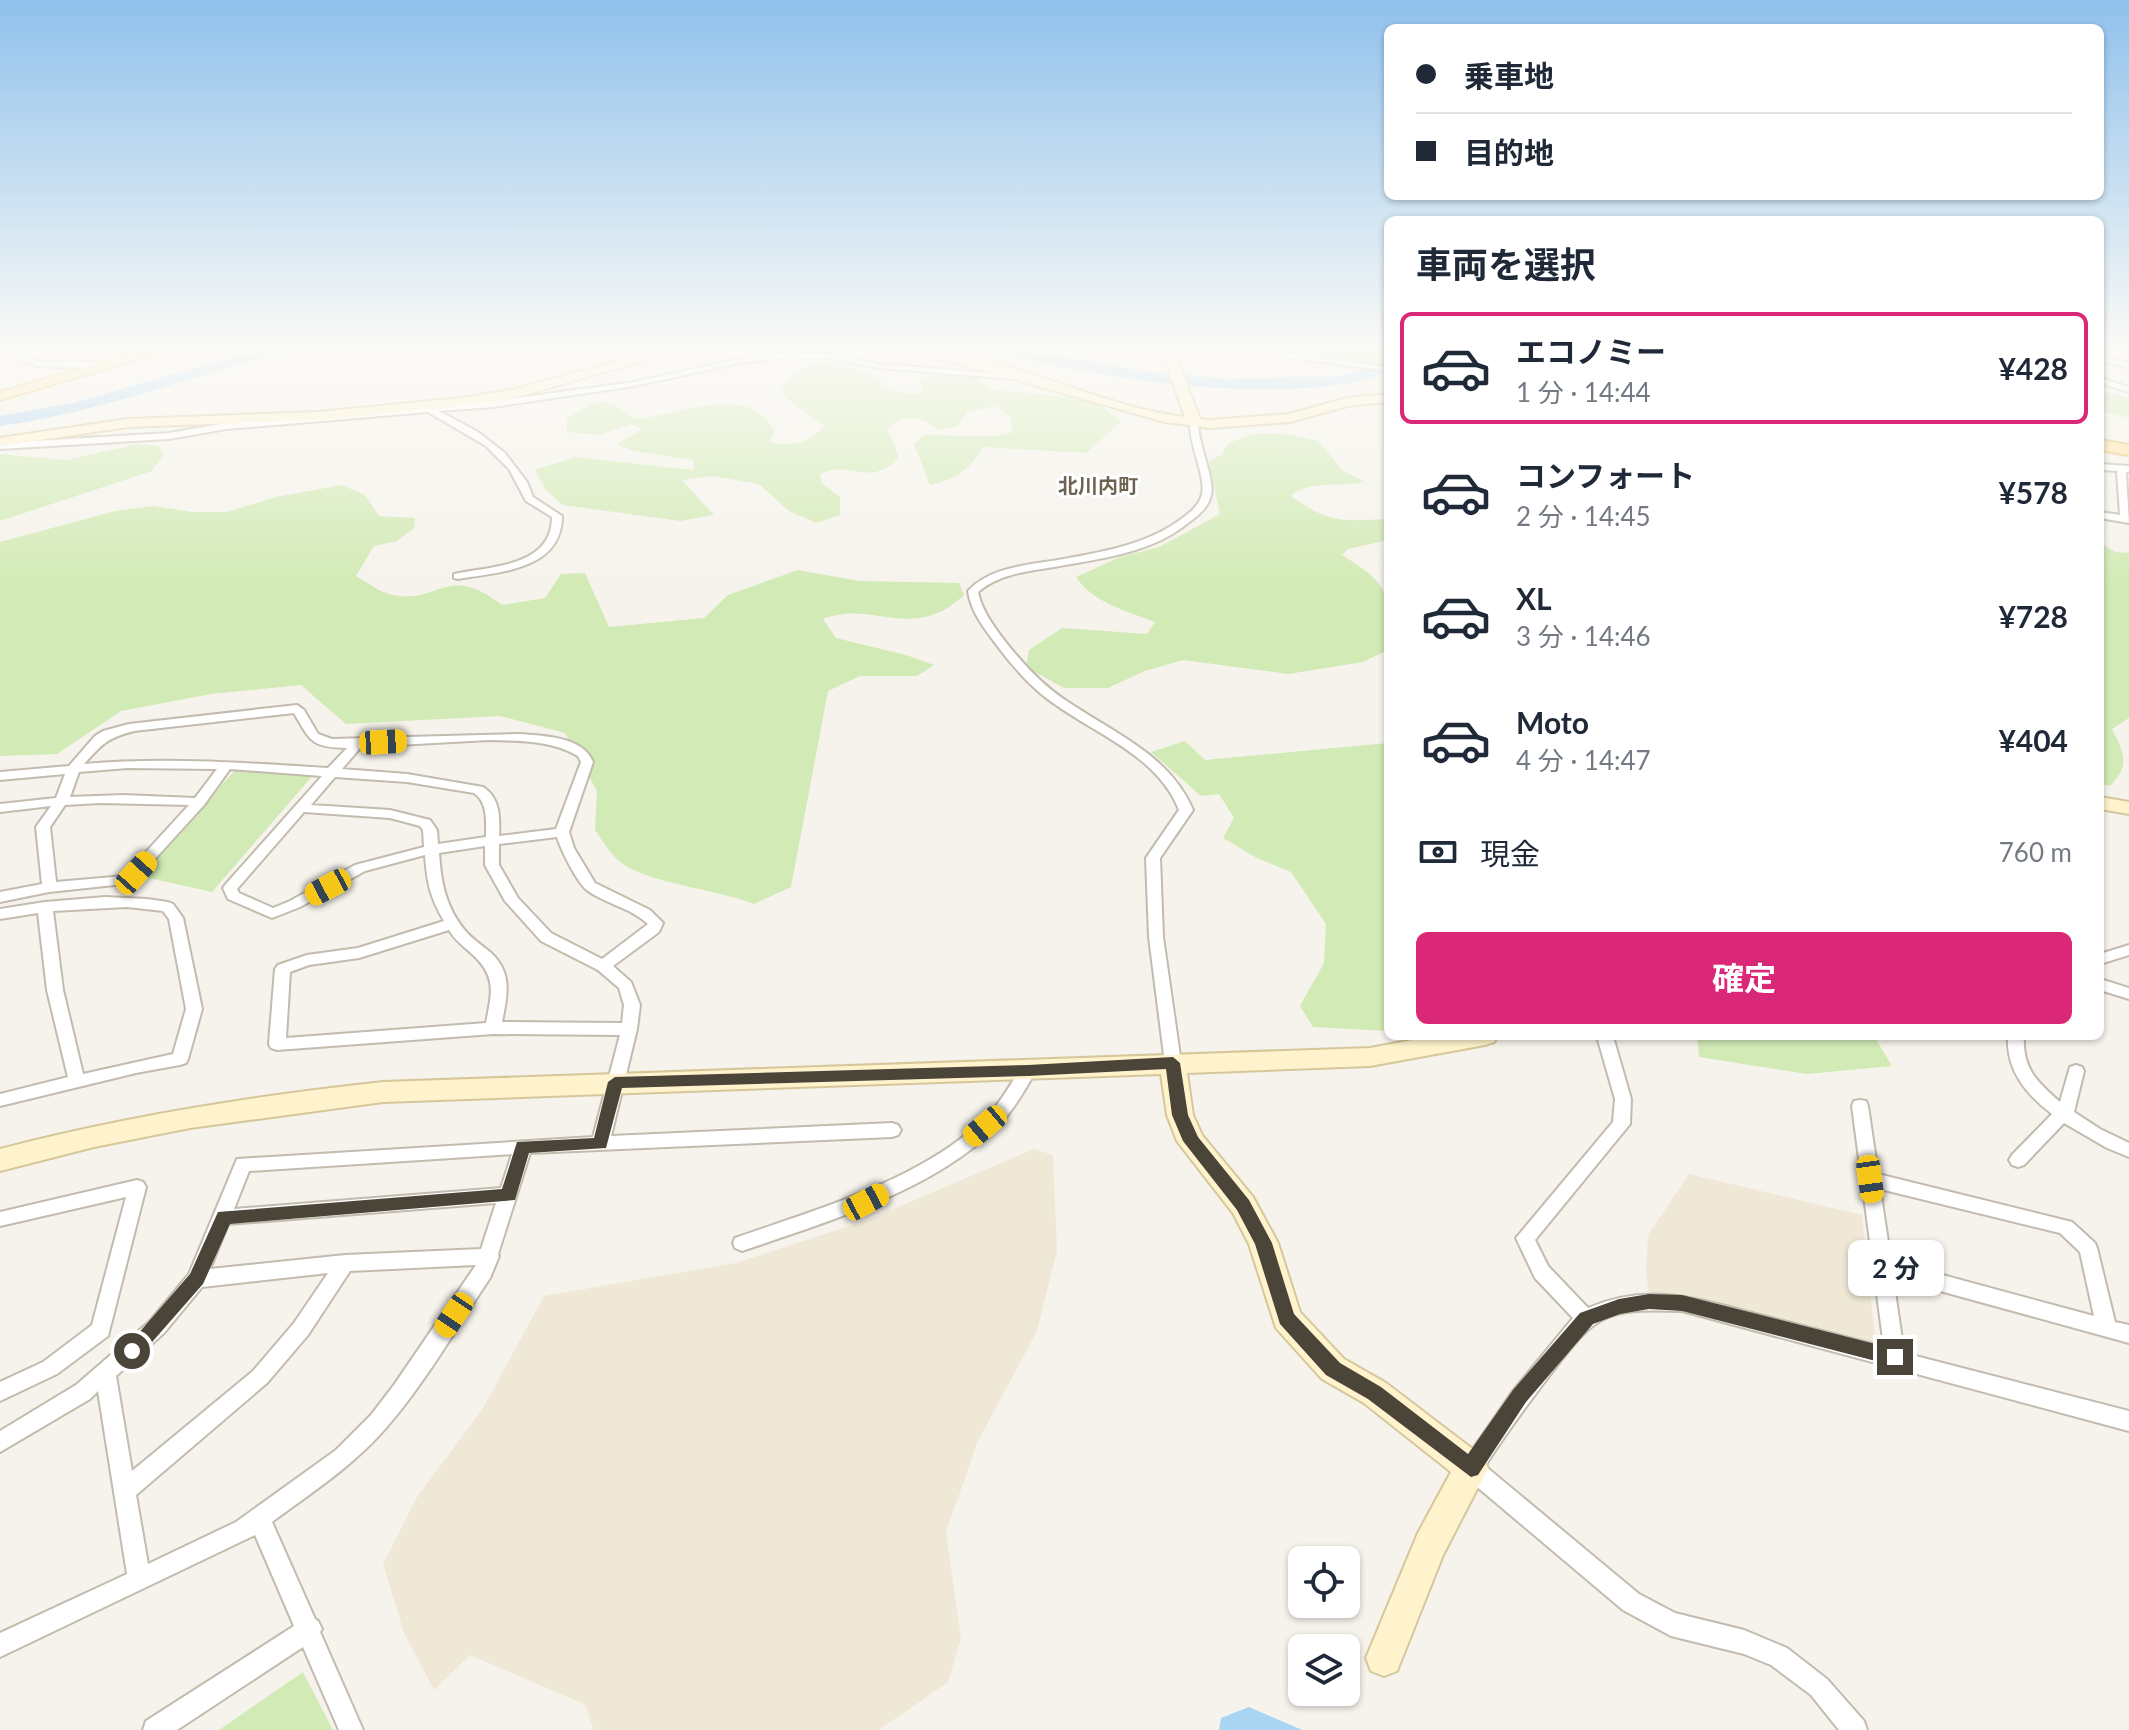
<!DOCTYPE html>
<html lang="ja">
<meta charset="utf-8">
<style>
body{margin:0;font-family:Lato,"Noto Sans JP",sans-serif;background:#f6f6f7;color:#1f2937;height:100vh;display:flex;flex-direction:column;font-size:30px;white-space:nowrap}
*{box-sizing:border-box;margin:0}
p{font-size:26px;color:#747a83}
.icon{flex:none;width:44px;height:44px;fill:none;stroke:currentColor;stroke-width:2;stroke-linecap:round;stroke-linejoin:round}
.map{position:relative;flex:1;overflow:hidden}
.sheet{position:absolute;left:1384px;top:216px;width:720px;height:824px;display:flex;flex-direction:column;background:#fff;border-radius:12px;box-shadow:0 2px 6px #0004}
.sheet>*{flex:none}
.banner{position:absolute;left:1384px;top:24px;width:720px;height:176px;border-radius:12px;box-shadow:0 2px 6px #0004;display:grid;align-content:center;height:176px;padding:0 32px;background:#fff}
.tools{position:absolute;left:1288px;top:1546px;display:grid;gap:16px}
.tools a{display:grid;place-items:center;width:72px;height:72px;border-radius:12px;background:#fff;box-shadow:0 2px 6px #0004;font-size:40px}
.end{position:absolute;width:36px;height:36px;margin:-18px;border:10px solid #4b4439;background:#fff;box-shadow:0 0 0 4px #fff}
.from{border-radius:50%}
.bubble{position:absolute;height:56px;border-radius:12px;background:#fff;box-shadow:0 2px 6px #0004;font-size:26px;font-weight:700;line-height:56px;text-align:center}
.car{position:absolute;width:24px;height:48px;margin:-24px -12px;border-radius:10px;box-shadow:0 0 6px 2px #0007;background:linear-gradient(#f5c518 24%,#345 0 40%,#f5c518 0 76%,#345 0 86%,#f5c518 0)}
.banner b{display:flex;align-items:center;gap:28px;height:76px;font-size:30px}
.banner b+b{border-top:2px solid #e0e1e3}
.banner i{width:20px;height:20px;background:#1f2937}
ul{padding:0;list-style:none}
li{display:flex;align-items:center;gap:24px;height:112px;margin:0 16px 12px;padding:0 16px;border:4px solid transparent;border-radius:12px}
li div{flex:1}
li b{display:block;font-size:30px}
li em{font-style:normal;font-weight:700}
li.selected{border-color:#db2777}
li>.icon{width:72px;height:72px;stroke-width:1.5}
h2{padding:0 32px;font-size:36px;line-height:96px}
.pay{display:flex;align-items:center;gap:20px;height:88px;padding:0 32px;font-size:30px}
.pay p{margin-inline-start:auto}
.cta{display:flex;gap:16px;margin-top:auto;padding:16px 32px}
.cta a{flex:1;height:92px;border-radius:12px;background:#db2777;color:#fff;font-size:32px;font-weight:700;line-height:92px;text-align:center}
.map>svg:first-child{display:block}
</style>
<div class="map">
<svg width="2129" height="1730" viewBox="0 0 2129 1730">
<rect width="100%" height="100%" fill="#f6f3ec"/>
<g fill="#efe8d6">
<polygon points="1034,1149 1053,1155 1057,1251 1037,1331 978,1441 946,1532 961,1639 948,1682 879,1730 593,1730 586,1705 470,1655 434,1690 404,1633 383,1564 417,1497 482,1410 544,1296 736,1263 873,1218"/>
<polygon points="1689,1174 1862,1215 1876,1347 1649,1295 1646,1270 1648,1235"/>
</g>
<g fill="#d2eab5">
<polygon points="1308,346 1388,346 1388,359 1373,364 1317,356 1309,352"/>
<path d="M810,362C827,363 846,363 862,371C884,380 894,399 921,393V379L936,375L975,377L994,390L1069,397L1101,405L1121,422L1086,453L983,447C967,472 958,478 930,485L914,444L923,435L997,436L1013,432L1010,417L997,406L967,412L958,426L940,430C918,417 908,412 887,428L899,457C870,489 852,459 820,474L822,484L840,497V515L816,523L789,511L759,484L713,476L682,480L714,515L680,521L563,505L545,489L535,470L575,457L694,470L693,460L634,451L617,444L642,429L631,424L600,435L567,432V419C599,398 603,395 635,419C679,416 749,379 775,432L769,442C791,446 810,445 824,425L788,400L780,389Z"/>
<polygon points="2100,391 2129,397 2129,418 2100,411"/>
<path d="M1253,434H1286L1318,441L1342,470L1365,482C1344,487 1306,480 1291,496C1329,524 1343,521 1388,519V540L1348,549L1342,555C1393,587 1388,593 1388,650L1363,662L1288,674L1183,660L1145,671L1108,688H1064L1026,667L1029,650L1062,628L1147,634L1155,622C1127,611 1093,603 1076,577L1120,557L1159,547L1220,514L1209,461L1221,455L1229,443Z"/>
<polygon points="138,444 159,446 163,455 152,471 0,521 0,454 66,460"/>
<path d="M342,485L365,495L379,516L415,518L414,528L397,541L374,546L356,576C365,581 378,591 389,594C439,607 445,561 502,605L545,598L561,574L585,573L609,627L704,618L728,595L798,570L859,581L959,583L964,595C911,644 875,599 823,619L836,638L906,655L934,665L917,676H860L828,691L791,887L754,904C721,890 640,882 618,860C609,852 602,840 595,830L597,791L565,733L500,716L346,724L301,685L211,694L121,711L57,754L0,756V542L115,511L153,506L192,512H227L276,497Z"/>
<path d="M2100,543L2116,552L2129,553V718L2112,729C2126,756 2129,766 2110,786L2100,784Z"/>
<polygon points="1185,741 1205,760 1388,743 1388,1031 1313,1027 1300,1006 1324,963 1326,924 1291,872 1257,858 1223,838 1234,818 1219,794 1201,796 1151,752"/>
<polygon points="236,769 315,773 212,892 140,876"/>
<polygon points="1697,1036 1874,1036 1892,1066 1807,1074 1699,1057"/>
<polygon points="303,1672 333,1730 219,1730"/>
</g>
<polygon fill="#a9d4f2" points="1249,1707 1302,1730 1219,1730 1221,1718"/>
<g fill="none" stroke-linecap="round" stroke-linejoin="round">
<g fill="#a9d4f2" fill-rule="evenodd">
<path d="M272,346H300L297,349C198,374 102,412 0,426V416L73,403Z"/>
<path d="M975,346H1005L1143,371L1224,379L1340,376L1388,361V371C1357,385 1326,387 1292,389C1187,393 1085,372 983,351Z"/>
</g>
<defs>
<g id="street">
<path d="M1,346H9C40,376 74,352 106,367L102,369C66,364 28,376 1,346Z"/>
<polygon points="1176,346 1196,346 1228,351 1272,351 1388,367 1388,371 1272,355 1228,355"/>
<polygon points="2107,346 2120,346 2100,352 2100,348"/>
<path d="M784,353L830,354L880,364L1024,376L1028,378L1024,380L880,368L830,358L784,357L735,364L634,386L493,407L439,411L478,432L505,453L527,482L533,497L562,516C562,570 499,572 458,579L454,578V574C491,566 552,567 552,517L526,501L509,469L486,446L428,412L226,429L169,439L0,449V443L169,433L226,423L493,401L634,382L735,360Z"/>
<polygon points="2100,355 2129,363 2129,368 2100,360"/>
<polygon points="2100,378 2129,387 2129,392 2100,383"/>
<path d="M1194,419L1198,422C1198,445 1215,478 1211,495C1209,507 1198,516 1188,523C1152,553 1099,559 1054,567C1028,571 999,574 978,592C982,611 993,625 1004,640C1022,663 1041,684 1065,700C1112,732 1169,754 1193,810L1160,858L1163,937L1181,1063L1179,1067L1173,1069L1167,1067L1165,1063L1149,937L1146,858L1179,810C1158,757 1100,736 1056,705C1032,689 1013,667 996,644C984,628 971,612 968,591C990,567 1028,565 1058,560C1102,552 1148,545 1184,517C1192,511 1200,504 1202,494C1206,476 1189,446 1190,422Z"/>
<polygon points="2100,464 2129,466 2129,472 2126,472 2129,523 2100,518 2100,512 2120,515 2117,471 2100,470"/>
<path d="M297,705L304,710L318,734L332,739L519,734C543,736 583,736 593,762L569,832L574,848L595,883L650,910L663,923L659,932L613,966L631,982L640,1005L637,1029L611,1136L892,1123L898,1125L901,1130L898,1135L892,1137L530,1153L498,1254L499,1256L490,1278C457,1327 424,1385 385,1429C353,1466 311,1493 272,1522L315,1619L318,1621L322,1629L320,1632L363,1730H339L303,1647L177,1730H143L146,1721L294,1626L255,1535L0,1657V1633L127,1574L98,1391L90,1399L0,1452V1431L76,1385L150,1321L189,1274L237,1159L593,1137L620,1035L493,1034L277,1050L271,1048L269,1044L275,969L278,965L307,955L358,948L444,921C430,897 427,883 425,855L365,871L300,907L272,918L228,899L223,888L225,885L322,776L230,769L204,805L133,883L49,892L0,902V892L42,884L36,827L51,806L0,812V804L56,798L65,774L0,780V772L69,766L95,736L103,731L129,724ZM294,713C311,742 311,747 347,748L328,768C247,763 166,757 84,764C102,744 107,738 134,731ZM489,740C520,741 551,740 578,756L581,762L556,829L499,836C500,817 500,798 483,787L407,774L342,769L361,747ZM127,768L217,769L195,798L123,795L70,797L79,772ZM335,777L407,782L474,793C488,802 486,822 486,837L438,844L437,830L430,820L390,810L311,805ZM100,803L189,805L124,876L56,882L50,827L65,805ZM304,812L390,818L420,826L423,830L424,847L355,865L290,901L273,908L239,893L237,889ZM557,837C561,850 577,883 588,891C607,904 631,908 648,924L602,959L551,933L518,898L499,865V844ZM485,846V865L505,901L541,941L598,970L619,988L624,1005L622,1023L502,1022C507,997 513,973 491,953C482,945 470,938 463,928C445,905 441,881 439,853ZM449,930C454,939 463,946 471,953C497,976 492,992 486,1023L286,1038L290,972L309,965L359,958ZM512,1154L501,1188L234,1209L249,1171ZM496,1203L481,1249L345,1255L210,1269L228,1224ZM476,1265L394,1385L371,1415L336,1450L236,1522L148,1564L136,1495L267,1383L308,1335L350,1271ZM328,1273L294,1323L253,1371L132,1471L116,1376L164,1333L202,1287Z"/>
<path d="M105,897L147,899L168,902L173,904L183,918L202,1009L188,1059L186,1063L180,1065L136,1073L0,1106V1094L68,1077L47,990L38,913L0,919V909L45,902ZM127,907L163,911L169,919L186,1009L173,1054L83,1074L63,990L53,911Z"/>
<polygon points="2129,945 2129,955 2100,964 2100,954"/>
<polygon points="2100,979 2129,988 2129,999 2100,990"/>
<path d="M1600,1036H1612L1614,1040L1631,1099L1630,1124L1535,1240L1548,1266L1588,1308C1651,1281 1701,1300 1764,1316C1804,1326 1844,1337 1884,1347L1852,1106L1854,1101L1860,1100L1866,1101L1868,1106L1878,1174L2072,1222L2095,1243L2097,1248L2115,1322L2129,1325V1343L1893,1278L1904,1353L2129,1411V1431L1682,1311C1657,1311 1625,1307 1602,1320C1585,1329 1574,1345 1562,1359C1535,1394 1509,1429 1485,1466L1639,1594L1675,1613L1744,1630L1787,1648L1827,1679L1864,1721L1867,1730H1839L1811,1695L1771,1665L1744,1654L1671,1636L1623,1610L1463,1475L1460,1468L1513,1391L1573,1318L1535,1278L1516,1238L1613,1122L1615,1099L1598,1040ZM1880,1189L2060,1233L2080,1252L2094,1316L1891,1261Z"/>
<path d="M2008,1036H2024C2022,1068 2037,1082 2060,1102L2070,1067L2076,1065L2082,1067L2084,1071L2074,1112L2100,1129L2129,1143V1157L2107,1148L2064,1123L2024,1165L2018,1167L2012,1165L2009,1160L2012,1155L2052,1114C2026,1094 2006,1070 2008,1036Z"/>
<path d="M1028,1065L1034,1067L1036,1071C1027,1086 1018,1103 1006,1117C944,1188 829,1221 742,1251L735,1248L733,1243L735,1238C820,1208 934,1177 995,1107C1005,1095 1013,1080 1022,1067Z"/>
<polygon points="137,1180 143,1182 146,1187 108,1336 57,1374 0,1401 0,1382 43,1362 92,1325 126,1197 0,1226 0,1212"/>
</g>
<g id="secondary">
<polygon points="674,346 694,346 517,397 461,406 318,420 128,427 0,446 0,438 128,419 318,412 461,398 511,390"/>
<path d="M896,346C995,346 1088,405 1185,417L1160,346H1172L1200,419L1210,420L1289,414L1347,398L1388,394V402L1348,406L1290,422L1210,428L1165,422Z"/>
<polygon points="2100,797 2129,802 2129,814 2100,809"/>
<path d="M1434,1036H1498L1494,1042L1485,1045L1370,1066L1187,1073L1193,1115L1202,1135L1253,1197L1278,1243L1300,1312L1344,1359L1386,1383L1483,1457L1488,1468L1443,1555L1397,1671L1384,1676L1371,1671L1366,1658L1418,1533L1451,1472L1364,1403L1322,1379L1276,1328L1249,1244L1233,1213L1177,1141L1167,1115L1161,1074L383,1102L190,1128L94,1147L0,1171V1149C126,1116 253,1096 383,1082L1370,1048Z"/>
</g>
<g id="primary">
<polygon points="160,346 182,346 0,400 0,392"/>
<polygon points="2100,440 2129,445 2129,455 2100,450"/>
</g>
</defs>
<use href="#street" stroke="#c2bbae" stroke-width="4"/>
<use href="#secondary" stroke="#d6c79b" stroke-width="4"/>
<use href="#primary" stroke="#e6c16a" stroke-width="4"/>
<use href="#street" fill="#fff" fill-rule="evenodd"/>
<use href="#secondary" fill="#fff3cd" fill-rule="evenodd"/>
<use href="#primary" fill="#ffe39c" fill-rule="evenodd"/>
</g>
<linearGradient id="sky" x2="0" y2="1"><stop stop-color="#8fc1ec"/><stop offset="0.59" stop-color="#fbfaf6"/><stop offset="1" stop-color="#fbfaf6" stop-opacity="0"/></linearGradient>
<rect width="2129" height="588" fill="url(#sky)"/>
<polygon fill="#4b4439" points="1173,1057 1180,1063 1188,1115 1198,1137 1249,1200 1272,1243 1294,1314 1340,1363 1381,1387 1468,1454 1513,1390 1580,1313 1619,1299 1649,1294 1682,1295 1895,1349 1901,1352 1904,1357 1901,1363 1895,1366 1682,1311 1649,1309 1620,1314 1593,1324 1526,1402 1478,1475 1471,1477 1368,1399 1326,1375 1280,1324 1255,1244 1237,1210 1183,1141 1172,1115 1166,1069 1028,1076 622,1088 606,1148 529,1153 515,1200 230,1224 203,1284 139,1357 132,1359 126,1357 123,1351 190,1274 218,1212 502,1189 517,1142 594,1138 608,1082 615,1077 1028,1065"/>
<g text-anchor="middle" stroke-width="6" stroke-linejoin="round" paint-order="stroke">
<g font-size="20" font-weight="bold" fill="#6e6250" stroke="#fff">
<text x="1098" y="493">北川内町</text>
</g>
</g>
</svg>
<div class="tools">
<a><svg class="icon" aria-label="locate" viewBox="0 0 24 24"><circle cx="12" cy="12" r="6"/><path d="M12 2v4M12 18v4M2 12h4M18 12h4"/></svg></a>
<a><svg class="icon" aria-label="layers" viewBox="0 0 24 24"><path d="M12 4l9 5-9 5-9-5zM3 14l9 5 9-5"/></svg></a>
</div>
<i class="end from" style="left:132px;top:1351px"></i>
<i class="end" style="left:1895px;top:1357px"></i>
<div class="bubble" style="left:1848px;top:1240px;width:96px">2 分</div>
<i class="car" style="left:383px;top:742px;rotate:87deg"></i>
<i class="car" style="left:136px;top:873px;rotate:42deg"></i>
<i class="car" style="left:328px;top:887px;rotate:242deg"></i>
<i class="car" style="left:985px;top:1126px;rotate:230deg"></i>
<i class="car" style="left:1870px;top:1179px;rotate:172deg"></i>
<i class="car" style="left:866px;top:1202px;rotate:62deg"></i>
<i class="car" style="left:454px;top:1315px;rotate:214deg"></i>
<div class="banner">
<b><i class="from"></i>乗車地</b>
<b><i></i>目的地</b>
</div>
<section class="sheet">
<h2>車両を選択</h2>
<ul>
<li class="selected"><svg class="icon" aria-label="car" viewBox="0 0 24 24"><path d="M5 17H2v-5l4-1 3-4h7l3 4 3 1v5h-3M9 17h6M6 11h13"/><circle cx="7" cy="17" r="2"/><circle cx="17" cy="17" r="2"/></svg><div><b>エコノミー</b><p>1 分 · 14:44</p></div><em>¥428</em></li>
<li><svg class="icon" aria-label="car" viewBox="0 0 24 24"><path d="M5 17H2v-5l4-1 3-4h7l3 4 3 1v5h-3M9 17h6M6 11h13"/><circle cx="7" cy="17" r="2"/><circle cx="17" cy="17" r="2"/></svg><div><b>コンフォート</b><p>2 分 · 14:45</p></div><em>¥578</em></li>
<li><svg class="icon" aria-label="car" viewBox="0 0 24 24"><path d="M5 17H2v-5l4-1 3-4h7l3 4 3 1v5h-3M9 17h6M6 11h13"/><circle cx="7" cy="17" r="2"/><circle cx="17" cy="17" r="2"/></svg><div><b>XL</b><p>3 分 · 14:46</p></div><em>¥728</em></li>
<li><svg class="icon" aria-label="car" viewBox="0 0 24 24"><path d="M5 17H2v-5l4-1 3-4h7l3 4 3 1v5h-3M9 17h6M6 11h13"/><circle cx="7" cy="17" r="2"/><circle cx="17" cy="17" r="2"/></svg><div><b>Moto</b><p>4 分 · 14:47</p></div><em>¥404</em></li>
</ul>
<div class="pay"><svg class="icon" aria-label="cash" viewBox="0 0 24 24"><path d="M3 7h18v10H3z"/><circle cx="12" cy="12" r="2"/></svg>現金<p>760 m</p></div>
<div class="cta"><a>確定</a></div>
</section>
</div>
